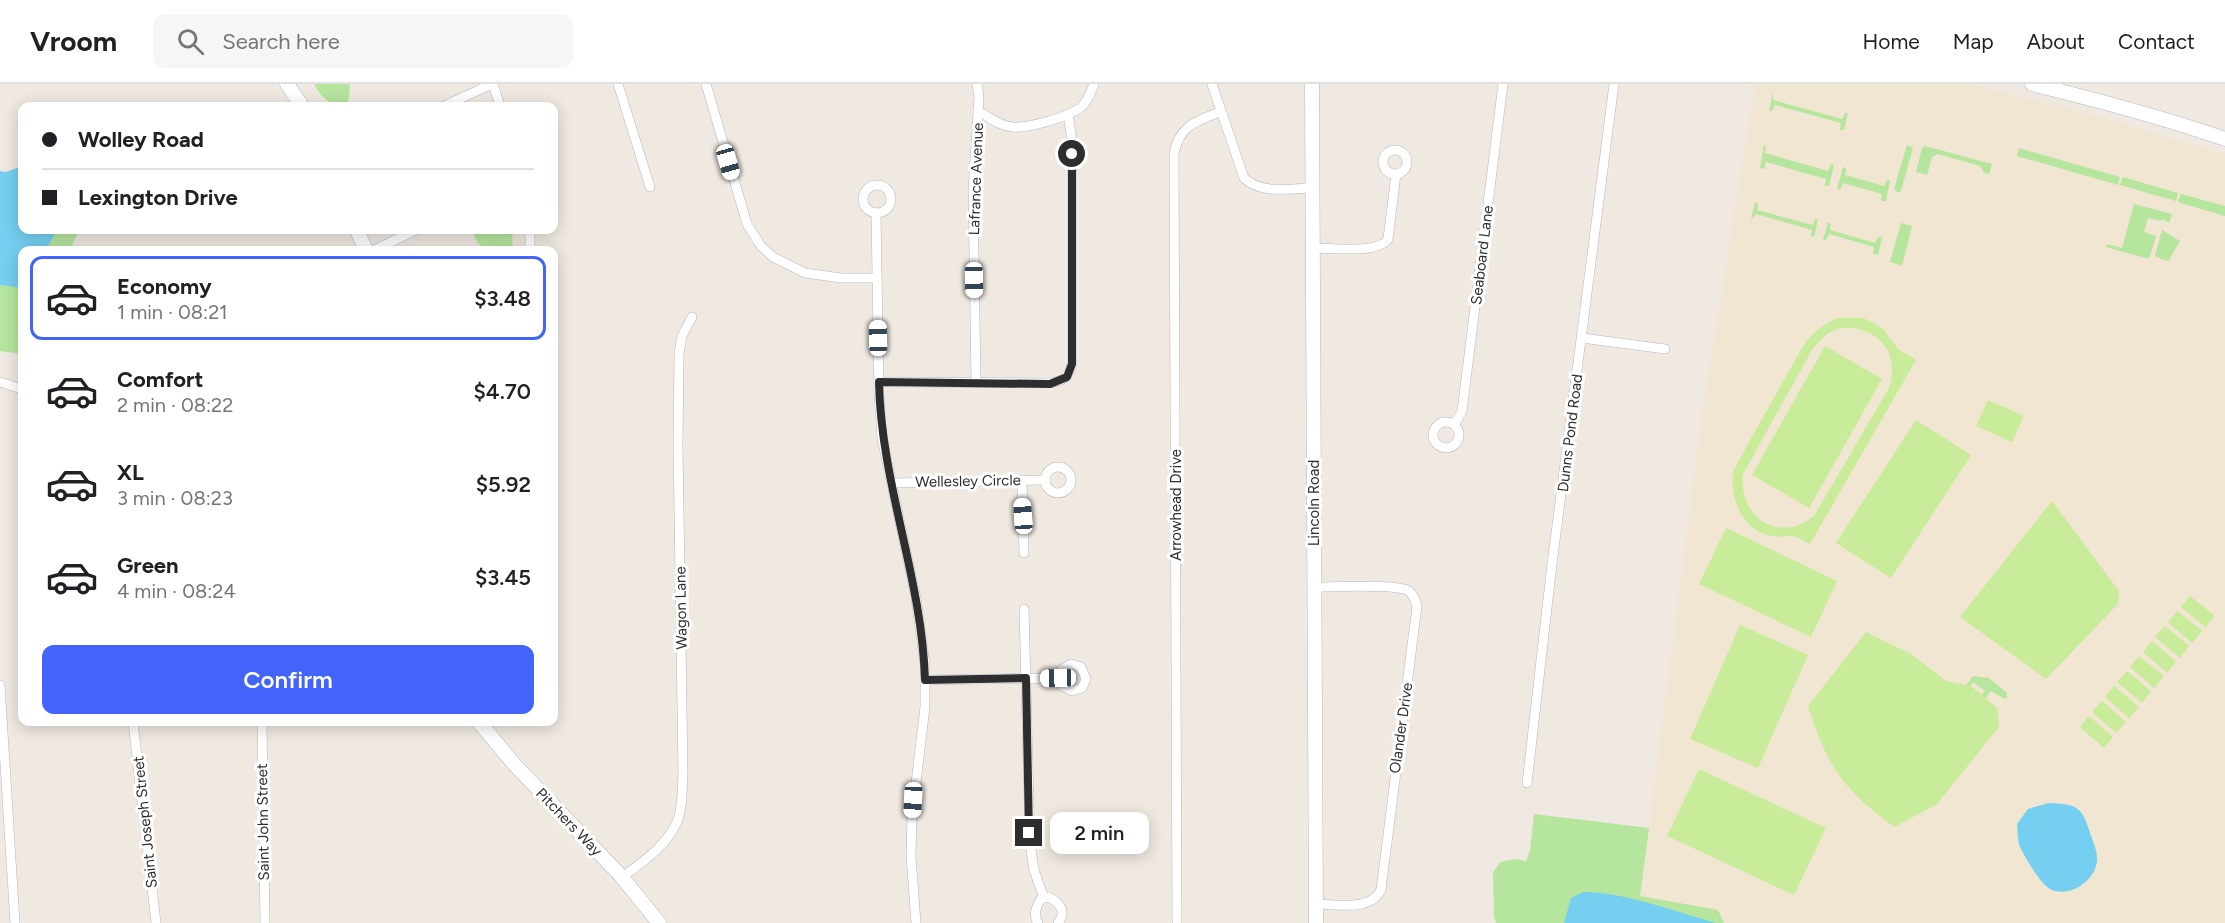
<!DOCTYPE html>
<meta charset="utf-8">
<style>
body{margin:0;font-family:Figtree,sans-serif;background:#f6f6f6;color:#202124;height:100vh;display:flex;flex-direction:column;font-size:22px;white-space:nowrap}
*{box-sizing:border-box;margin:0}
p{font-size:20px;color:#757577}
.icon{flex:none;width:33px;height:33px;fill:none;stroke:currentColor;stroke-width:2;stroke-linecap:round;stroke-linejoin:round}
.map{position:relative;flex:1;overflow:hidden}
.drawer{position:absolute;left:18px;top:162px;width:540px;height:480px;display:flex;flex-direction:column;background:#fff;border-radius:12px;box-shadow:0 3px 15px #0003}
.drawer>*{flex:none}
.guide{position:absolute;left:18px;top:18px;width:540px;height:132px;border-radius:12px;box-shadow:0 3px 15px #0003;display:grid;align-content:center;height:132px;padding:0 24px;background:#fff}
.end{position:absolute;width:27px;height:27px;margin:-14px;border:8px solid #2e2e2e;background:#fff;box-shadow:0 0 0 3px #fff}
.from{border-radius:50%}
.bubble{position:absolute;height:42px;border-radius:12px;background:#fff;box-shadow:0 3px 15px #0003;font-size:20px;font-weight:600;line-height:42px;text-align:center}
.car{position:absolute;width:18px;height:36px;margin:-18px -9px;border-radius:8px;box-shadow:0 0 4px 2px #0007;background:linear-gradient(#fff 24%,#345 0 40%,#fff 0 76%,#345 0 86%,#fff 0)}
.guide b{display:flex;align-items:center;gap:21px;height:57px;font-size:22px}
.guide b+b{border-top:2px solid #e0e0e0}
.guide i{width:15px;height:15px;background:#202124}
ul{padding:10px 0 0;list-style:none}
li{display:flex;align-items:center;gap:18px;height:84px;margin:0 12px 9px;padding:0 12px;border:3px solid transparent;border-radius:12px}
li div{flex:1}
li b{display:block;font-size:22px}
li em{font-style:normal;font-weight:600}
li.active{border-color:#4264fb}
li>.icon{width:54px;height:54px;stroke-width:1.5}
.cta{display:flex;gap:12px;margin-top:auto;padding:12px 24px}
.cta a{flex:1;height:69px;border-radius:12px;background:#4264fb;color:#fff;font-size:24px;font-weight:600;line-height:69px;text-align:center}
header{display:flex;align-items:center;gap:36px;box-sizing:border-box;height:84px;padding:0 30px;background:#fff;border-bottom:2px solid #e0e0e0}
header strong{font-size:28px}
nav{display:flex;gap:33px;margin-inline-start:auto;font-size:21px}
.search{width:420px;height:54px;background:#f6f6f6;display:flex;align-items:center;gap:15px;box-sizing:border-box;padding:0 21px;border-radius:12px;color:#757577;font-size:22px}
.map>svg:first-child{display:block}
</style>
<header>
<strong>Vroom</strong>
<div class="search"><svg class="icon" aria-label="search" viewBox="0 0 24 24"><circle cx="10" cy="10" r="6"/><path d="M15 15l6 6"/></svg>Search here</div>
<nav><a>Home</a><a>Map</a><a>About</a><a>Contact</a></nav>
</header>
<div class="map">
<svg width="2225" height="839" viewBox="0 0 2225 839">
<rect width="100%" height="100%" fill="#efe9e1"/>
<polygon fill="#f0e6d1" points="1755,0 1970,0 2068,24 2225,70 2225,839 1724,839 1718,826 1640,812 1701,338"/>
<g fill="#b6e59e">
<path d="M314,0H350L349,15L346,22C331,23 321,13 314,0Z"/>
<polygon points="1773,8 1773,16 1842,35 1845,29 1848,29 1844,46 1840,46 1841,39 1775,21 1772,27 1769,27"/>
<polygon points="1764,61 1766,62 1765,69 1828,87 1831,80 1834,81 1829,102 1825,102 1826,95 1766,78 1764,85 1760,84"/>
<polygon points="1907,61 1913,64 1901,107 1898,109 1894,105"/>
<polygon points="1925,62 1992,80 1989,90 1984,89 1980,82 1938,70 1932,73 1927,91 1916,88 1922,64"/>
<polygon points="2019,64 2120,93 2118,101 2017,72"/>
<polygon points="1843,83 1846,84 1845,91 1884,102 1887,96 1890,96 1886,117 1881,117 1882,110 1843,99 1840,106 1837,105"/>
<polygon points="2123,93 2178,109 2176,117 2120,101"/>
<polygon points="2181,110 2225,122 2225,132 2178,118"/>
<polygon points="1755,118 1758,120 1757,126 1813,141 1815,135 1818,135 1814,153 1811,152 1812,146 1756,130 1751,136"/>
<polygon points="2134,120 2172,130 2169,139 2162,135 2161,137 2148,134 2144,148 2156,152 2149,175 2106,163 2107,160 2122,164"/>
<polygon points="1828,138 1831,140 1830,146 1875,159 1878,153 1882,153 1878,171 1873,170 1874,163 1829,150 1826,156 1823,156"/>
<polygon points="1901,139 1912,142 1902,182 1890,178"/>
<polygon points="57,146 79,146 70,166 46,166"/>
<path d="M474,146H512L513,166C497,167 473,167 474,146Z"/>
<polygon points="2162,146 2180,157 2169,176 2166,177 2155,172"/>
<polygon points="0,201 22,204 22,270 0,267"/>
<polygon points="1973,592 1989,594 2007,609 2007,614 2005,615 1991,607 1986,614 1982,611 1985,607 1973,598 1970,602 1966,601"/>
<polygon points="1534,730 1649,744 1640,812 1718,826 1724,839 1496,839 1494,832 1493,789 1500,778 1515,775 1526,777 1530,767"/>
</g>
<g fill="#c9ec9a" fill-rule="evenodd">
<path d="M1839,234H1863L1874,239L1883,245L1898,265L1916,276L1810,460C1805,458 1799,453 1793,452C1786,451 1778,454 1770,452C1741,445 1728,411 1734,385L1803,262C1813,248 1823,240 1839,234ZM1840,244C1877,241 1901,268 1889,304L1814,432C1808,436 1801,441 1793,443C1760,449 1739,420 1743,390L1813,264L1828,249Z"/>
<polygon points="1825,262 1882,295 1809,424 1752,391"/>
<polygon points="1988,316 2024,332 2012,358 1976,342"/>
<polygon points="1916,336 1971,371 1891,494 1836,459"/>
<polygon points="2052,417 2119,507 2118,520 2046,595 1960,533"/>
<polygon points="1726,444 1837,497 1811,553 1699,500"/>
<polygon points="2190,512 2215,532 2205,543 2181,523"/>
<polygon points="2177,527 2202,547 2192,559 2168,538"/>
<polygon points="1740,541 1808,571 1758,684 1690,655"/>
<polygon points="2165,542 2189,562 2180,574 2155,553"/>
<path d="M1866,548L1911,570L1946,597L1971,602L1997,624L1999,643L1936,721L1894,743C1874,728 1854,712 1839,691C1824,670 1816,646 1808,622Z"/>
<polygon points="2152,557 2176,577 2167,589 2143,568"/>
<polygon points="2139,572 2164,592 2154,604 2130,583"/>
<polygon points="2127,587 2151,607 2142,619 2117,598"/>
<polygon points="2114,602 2139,623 2129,634 2105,613"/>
<polygon points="2102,617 2126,638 2116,649 2092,628"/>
<polygon points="2089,632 2113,653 2104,664 2080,643"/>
<polygon points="1699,685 1826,744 1794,811 1667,752"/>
</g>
<g fill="#75cff0">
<polygon points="22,82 22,146 57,146 46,166 22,166 22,204 0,201 0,87 6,88"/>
<path d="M2049,719C2073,720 2082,721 2089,746C2092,755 2098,768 2097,777C2095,797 2071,813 2052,806C2041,802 2025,773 2020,763C2017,756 2018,747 2017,740L2028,725Z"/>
<path d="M1583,808C1626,808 1675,828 1716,839H1564L1571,814Z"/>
</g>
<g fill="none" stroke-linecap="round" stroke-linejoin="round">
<defs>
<g id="street">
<polyline points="493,0 500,22"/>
<polyline points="618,0 650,103"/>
<polyline points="706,0 747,140 761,162 773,173 805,189 841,194 877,194"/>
<path d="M1212,0L1244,94C1262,111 1290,104 1313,104"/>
<polyline points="444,22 492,0"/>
<path d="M978,27C989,33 1000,42 1012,43C1027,45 1067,33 1080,24C1087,19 1091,8 1094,0"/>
<circle cx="1395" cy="78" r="12"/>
<circle cx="877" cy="115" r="14"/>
<polyline points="876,129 879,310 882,354 916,514 925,581 925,623 912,732 911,772 916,839"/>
<polyline points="530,146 530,166"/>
<path d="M1313,164C1331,164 1379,170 1388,155L1396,90"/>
<polyline points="374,166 416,146"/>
<polyline points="1582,254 1665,265"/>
<polyline points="0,298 22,305"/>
<path d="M879,298L1050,299C1063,297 1069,293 1072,280V56L1068,30"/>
<polyline points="976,298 973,107 979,13 977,0"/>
<circle cx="1446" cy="351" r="13"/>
<polyline points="1455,340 1462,327 1503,0"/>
<circle cx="1058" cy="396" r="13"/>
<polyline points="1022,396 1024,469"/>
<polyline points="891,399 1045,396"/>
<path d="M1315,503C1335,503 1390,500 1407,506C1413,509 1415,515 1417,522L1381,806C1370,828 1336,820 1316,820"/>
<polyline points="1024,525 1030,759 1034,786 1044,814"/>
<polyline points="925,596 1058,594 1061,586 1071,580 1081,583 1086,595 1082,604 1072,607 1062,602 1058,594"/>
<polyline points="0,601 15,839"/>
<polyline points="133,638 156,839"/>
<polyline points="262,638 265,839"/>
<polyline points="1527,699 1552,480 1614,0"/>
<path d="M622,793C643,778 672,758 679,732C683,718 682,703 683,689L678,362L679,270L682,252L692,233"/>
<path d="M1038,839C1033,832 1036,822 1041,815L1048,813C1060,818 1067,828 1058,839"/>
<path d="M1177,839L1174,70C1179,42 1196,37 1220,28"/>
</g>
<g id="secondary">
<polyline points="287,0 302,22"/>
<polyline points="1312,0 1316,839"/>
<path d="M2032,0C2097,16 2162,33 2225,55"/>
<polyline points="357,146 366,166"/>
<polyline points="479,638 514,680 621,792 659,839"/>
</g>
</defs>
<use href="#street" stroke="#b4b7c1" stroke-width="10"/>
<use href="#secondary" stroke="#b4b7c1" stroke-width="15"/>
<use href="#street" stroke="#fff" stroke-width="9"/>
<use href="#secondary" stroke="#fff" stroke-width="14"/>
</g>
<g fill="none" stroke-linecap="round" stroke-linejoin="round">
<path stroke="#2e2e2e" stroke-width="8" d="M1029,749L1026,594L925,596C922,494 881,400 879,298L1050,300L1067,293L1072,280V70"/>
</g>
<g text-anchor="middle" stroke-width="6" stroke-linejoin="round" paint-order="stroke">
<g font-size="15" fill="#2e2e2e" stroke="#fff">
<text transform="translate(976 95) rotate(-88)" y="5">Lafrance Avenue</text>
<text transform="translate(1482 171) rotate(-83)" y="5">Seaboard Lane</text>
<text transform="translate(1570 349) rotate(-83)" y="5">Dunns Pond Road</text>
<text transform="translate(968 397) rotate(-1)" y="5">Wellesley Circle</text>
<text transform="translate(1314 419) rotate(-90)" y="5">Lincoln Road</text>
<text transform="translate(1176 421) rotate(-90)" y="5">Arrowhead Drive</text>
<text transform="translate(681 524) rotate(-91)" y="5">Wagon Lane</text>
<text transform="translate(1401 644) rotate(-82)" y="5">Olander Drive</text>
<text transform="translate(145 738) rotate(-96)" y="5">Saint Joseph Street</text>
<text transform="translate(263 738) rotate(-91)" y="5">Saint John Street</text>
<text transform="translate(569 738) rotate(46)" y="5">Pitchers Way</text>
</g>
</g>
</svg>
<i class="end from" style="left:1072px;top:70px"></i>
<i class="end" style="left:1029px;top:749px"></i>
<div class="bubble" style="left:1050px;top:728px;width:99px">2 min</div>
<i class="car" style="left:728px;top:78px;rotate:164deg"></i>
<i class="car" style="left:974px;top:196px;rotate:179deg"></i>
<i class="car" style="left:878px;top:254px;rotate:359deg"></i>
<i class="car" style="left:1023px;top:432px;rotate:356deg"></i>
<i class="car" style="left:1058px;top:594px;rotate:269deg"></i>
<i class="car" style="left:913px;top:716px;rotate:183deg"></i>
<div class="guide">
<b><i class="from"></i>Wolley Road</b>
<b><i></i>Lexington Drive</b>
</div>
<section class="drawer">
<ul>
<li class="active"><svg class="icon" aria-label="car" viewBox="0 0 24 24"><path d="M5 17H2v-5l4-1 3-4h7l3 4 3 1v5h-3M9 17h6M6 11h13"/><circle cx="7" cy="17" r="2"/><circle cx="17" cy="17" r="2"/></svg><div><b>Economy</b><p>1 min · 08:21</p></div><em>$3.48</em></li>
<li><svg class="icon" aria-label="car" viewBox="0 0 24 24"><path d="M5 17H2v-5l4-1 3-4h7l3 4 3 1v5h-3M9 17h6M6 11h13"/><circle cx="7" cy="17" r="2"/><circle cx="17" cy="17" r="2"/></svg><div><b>Comfort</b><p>2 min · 08:22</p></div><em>$4.70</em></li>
<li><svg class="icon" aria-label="car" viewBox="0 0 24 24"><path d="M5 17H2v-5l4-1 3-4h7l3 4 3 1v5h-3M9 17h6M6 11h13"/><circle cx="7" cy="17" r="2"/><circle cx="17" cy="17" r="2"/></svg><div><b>XL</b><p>3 min · 08:23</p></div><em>$5.92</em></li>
<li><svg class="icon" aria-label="car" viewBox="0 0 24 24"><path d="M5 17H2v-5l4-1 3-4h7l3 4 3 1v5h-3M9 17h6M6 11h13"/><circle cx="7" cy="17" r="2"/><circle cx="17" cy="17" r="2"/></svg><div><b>Green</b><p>4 min · 08:24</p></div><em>$3.45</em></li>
</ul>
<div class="cta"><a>Confirm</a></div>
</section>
</div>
